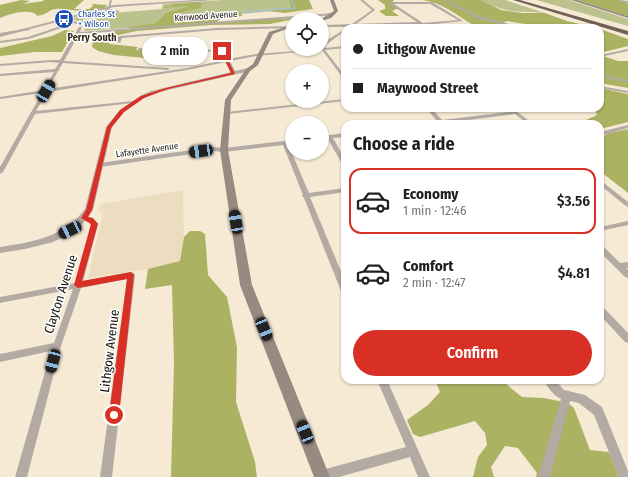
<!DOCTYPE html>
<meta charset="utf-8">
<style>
body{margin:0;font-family:"Fira Sans Condensed",sans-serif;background:#f6f6f6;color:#202124;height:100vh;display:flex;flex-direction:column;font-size:15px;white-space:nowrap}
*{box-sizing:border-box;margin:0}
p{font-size:13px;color:#757577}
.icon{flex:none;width:22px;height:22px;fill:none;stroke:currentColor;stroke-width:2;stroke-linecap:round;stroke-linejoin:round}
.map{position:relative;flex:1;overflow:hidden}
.panel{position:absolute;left:341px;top:120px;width:263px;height:264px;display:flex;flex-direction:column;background:#fff;border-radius:12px;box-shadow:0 1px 3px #0004}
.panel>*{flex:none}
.banner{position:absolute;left:341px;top:24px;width:263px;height:88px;border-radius:12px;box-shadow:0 1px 3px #0004;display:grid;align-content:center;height:88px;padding:0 12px;background:#fff}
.buttons{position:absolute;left:285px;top:12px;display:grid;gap:8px}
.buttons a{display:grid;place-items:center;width:44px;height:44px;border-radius:50%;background:#fff;box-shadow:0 1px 3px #0004;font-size:20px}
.end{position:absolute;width:18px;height:18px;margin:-9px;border:5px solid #d93025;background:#fff;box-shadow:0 0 0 2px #fff}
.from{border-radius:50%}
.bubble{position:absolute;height:28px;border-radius:14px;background:#fff;box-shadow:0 1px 3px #0004;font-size:13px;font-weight:600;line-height:28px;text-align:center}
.car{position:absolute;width:12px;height:24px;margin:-12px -6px;border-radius:5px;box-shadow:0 0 3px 1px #0007;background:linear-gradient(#222 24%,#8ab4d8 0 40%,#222 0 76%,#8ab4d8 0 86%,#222 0)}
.banner b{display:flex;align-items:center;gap:14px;height:38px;font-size:15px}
.banner b+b{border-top:1px solid #e0e0e0}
.banner i{width:10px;height:10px;background:#202124}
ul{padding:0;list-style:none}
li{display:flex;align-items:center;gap:12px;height:66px;margin:0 8px 6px;padding:0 4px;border:2px solid transparent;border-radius:12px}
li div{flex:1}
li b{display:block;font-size:15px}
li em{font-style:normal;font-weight:600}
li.current{border-color:#d93025}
li>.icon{width:36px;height:36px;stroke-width:1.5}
h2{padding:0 12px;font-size:18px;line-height:48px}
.action{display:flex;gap:8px;margin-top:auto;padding:8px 12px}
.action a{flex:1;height:46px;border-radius:24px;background:#d93025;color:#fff;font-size:16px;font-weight:600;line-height:46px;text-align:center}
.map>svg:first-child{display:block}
</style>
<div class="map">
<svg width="628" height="477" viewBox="0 0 628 477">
<rect width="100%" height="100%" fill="#f6ead5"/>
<polygon fill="#ecddc1" points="183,190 184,237 180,261 148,269 88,278 103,212 98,213 100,204"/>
<g fill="#bcc28d">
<polygon points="222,0 309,0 312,8 216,16 217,22 84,31 87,24 71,19 105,10 113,13 162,9 163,4"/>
<path d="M481,0H505L545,13C515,11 508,14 481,0Z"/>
<polygon points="536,0 569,0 628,19 628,26"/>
</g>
<g fill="#abb261">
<path d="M21,0L30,1L23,4L44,1L43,0H84L74,9H89L93,6L92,4L107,5C97,19 70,7 56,9C47,10 50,14 36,16L37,15C28,8 10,14 0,18V5Z"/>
<polygon points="290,0 309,0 313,9 285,13 268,11 291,8"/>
<polygon points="378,0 394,0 391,4 398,8 392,11 399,16 386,16 379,11 385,9 385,5"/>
<path d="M422,0H481L501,10L523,13H545L567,21L598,28H542L531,25L507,21L495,27L460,28L473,25C457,15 441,2 422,0Z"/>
<polygon points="577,0 619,0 628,3 628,16"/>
<path d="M198,2L201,3V8L180,13L179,16L192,22L202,20V17L241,13L242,16L221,18L217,22L292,18L295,19L270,24L211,25L137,31L109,37L108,42L110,44L138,47L136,50H148L145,54L165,57L160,61H153L144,58L114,55L98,51L92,47L93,40C106,28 146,28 165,27L127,28L128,27L153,24L159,21L166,13L191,6L161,8L172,5V4Z"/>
<polygon points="600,29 628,39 628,46 600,53"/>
<polygon points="65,30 74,31 62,52 35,52 0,56 0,48 52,36"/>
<polygon points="603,56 618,61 628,61 628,88 600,83 600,57"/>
<polygon points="600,88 628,94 628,122 600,129 600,124 572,124 584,121 597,115 595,111 588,108 600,108"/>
<polygon points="628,129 628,193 601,172 600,169 600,138 609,133"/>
<polygon points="190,231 200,231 205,234 208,275 227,297 237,347 236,402 255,462 257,477 171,477 174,362 172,285 145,289 148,269 180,261 184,237"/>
<polygon points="435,380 501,380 522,397 544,398 568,403 574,408 590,450 609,452 619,477 536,477 537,473 518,448 505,446 491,467 494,477 473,477 478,457 487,445 485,433 475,421 420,437 413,434 407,420 428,405 440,392"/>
</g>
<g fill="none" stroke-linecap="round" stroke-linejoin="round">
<polyline stroke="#9fc2f7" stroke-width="1" points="244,12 295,8 292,0"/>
<g fill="#b3aaa4" fill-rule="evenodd">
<polygon points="110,0 112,0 110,8 109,9 108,8"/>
<path d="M360,0H363L375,10L356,24L417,22L390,4L391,2H432L463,21L425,25L430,28H426L420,24L351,27H322V25L352,24L372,10ZM394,4H430L458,20L423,23Z"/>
<polygon points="444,0 447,0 479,16 524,28 518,28 477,18"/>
<polygon points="620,0 628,1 628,3 620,1"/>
<polygon points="106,8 119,11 119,12 118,13 105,10"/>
<polygon points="334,13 335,15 79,34 64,61 168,68 170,69 168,70 63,63 59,69 60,70 58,71 48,89 187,68 225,60 221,52 138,50 139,48 222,50 224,51 228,59 256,54 322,49 324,42 345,29 345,31 327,44 325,48 345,46 345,48 325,50 345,76 345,78 343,78 322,50 256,56 230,61 236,73 234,74 232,73 226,62 187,70 47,92 36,111 133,101 135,102 133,103 35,114 3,172 0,174 0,167 42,93 0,99 0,97 44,90 54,72 0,76 0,74 55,69 59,63 51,62 0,66 0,64 51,60 60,60 80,25 64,20 64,18 83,24 80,32"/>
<polygon points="67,24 70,25 29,39 0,43 0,41 28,37"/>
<polygon points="292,26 292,28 217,30 122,38 120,43 117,42 118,37 120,36 217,28"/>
<polygon points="29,28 30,30 0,35 0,33"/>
<polygon points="628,49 628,51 600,57 600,55"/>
<polygon points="600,75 628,80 628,82 600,77"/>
<polygon points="600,86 628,91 628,93 600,88"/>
<polygon points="345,99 345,101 227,114 225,113 227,112"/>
<polygon points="426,108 431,108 442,120 516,111 533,124 528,124 515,114 445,123 445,124 423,124 425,123 437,121"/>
<polygon points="628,125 628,128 600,136 600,132"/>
<polygon points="345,133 345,137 333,138 345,159 345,166 342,164 328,139 322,140 322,136"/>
<polygon points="292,140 292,144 288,144 309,193 345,188 345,192 310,197 345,281 345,294 342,293 341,291 304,198 302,196 303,195 283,145 224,152 213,151 100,167 97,165 100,163 213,147 224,148"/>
<polygon points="600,180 628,202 628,207 626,206 600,185"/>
<path d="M82,216C88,215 95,219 98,224L83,281L131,272L134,273L135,275L112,477H100L127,279L81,288L61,346L27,477H15L51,351L0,362V354L54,343L73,289L0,303V297L75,283L91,225L89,222L82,220L81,218Z"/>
<polygon points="628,221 628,225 600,231 600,227"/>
<polygon points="600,245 603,246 620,263 628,262 628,268 626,268 628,270 628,278 625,277 600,252"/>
<polygon points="600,305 603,307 628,333 628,343 625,342 600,315"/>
<polygon points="377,380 387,380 430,477 418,477 410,457 339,477 317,477 318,472 322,470 406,447"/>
<path d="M544,380H555L564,390L585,395L602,407L628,471V477H619L594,415L579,403L570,401L550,477H538L561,399C554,396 547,387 544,380Z"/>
</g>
<g fill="#b3aaa4" fill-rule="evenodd">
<polygon points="196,0 215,0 114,7 0,37 0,35 114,5"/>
<path d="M248,68L251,70L250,71L155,93L144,98L124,112L112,127L93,210L84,222L75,231L53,242L25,249L0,253V247C33,242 64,237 85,209L106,127L120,110L140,96L151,91Z"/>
</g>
<g fill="#978a81" fill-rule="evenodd">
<polygon points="330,0 334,0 338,11 331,18 322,21 321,19 334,11"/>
<polygon points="571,0 577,0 628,16 628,18"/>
<polygon points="292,25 292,27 273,34 258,65 250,71 231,100 228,150 252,285 330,477 314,477 240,285 220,150 225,100 246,69 253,64 269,32"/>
</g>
<polygon fill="#726053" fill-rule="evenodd" points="513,0 520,0 628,31 628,35"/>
</g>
<polygon fill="#d93025" points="223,50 235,74 168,89 144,98 124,112 111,128 92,210 88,217 93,218 98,224 82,281 131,272 134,275 119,415 114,420 109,415 127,279 78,288 74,285 91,224 81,218 86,210 107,127 120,110 141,96 166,88 231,73 220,51"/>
<defs>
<symbol id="bus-disc" viewBox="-11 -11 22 22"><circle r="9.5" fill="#1a4fb4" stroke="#fff"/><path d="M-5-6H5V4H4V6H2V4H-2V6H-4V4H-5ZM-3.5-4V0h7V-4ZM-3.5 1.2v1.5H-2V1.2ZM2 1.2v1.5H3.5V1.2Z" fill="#fff"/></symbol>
</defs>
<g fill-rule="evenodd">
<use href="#bus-disc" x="53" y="8" width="22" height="22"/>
</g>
<g text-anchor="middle" stroke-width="3" stroke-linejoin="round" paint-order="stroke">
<g font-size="9" fill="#164399" stroke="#fff" text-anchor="start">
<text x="78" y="17">Charles St<tspan x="78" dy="10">+ Wilson</tspan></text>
</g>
<g font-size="9" fill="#17130c" stroke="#fff">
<text transform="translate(206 16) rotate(-4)" y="3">Kenwood Avenue</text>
<text transform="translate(147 150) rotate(-8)" y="3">Lafayette Avenue</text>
</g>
<g font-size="10" font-weight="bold" fill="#352c1b" stroke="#fff">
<text x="92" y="41">Perry South</text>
</g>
<g font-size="13" fill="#17130c" stroke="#fff">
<text transform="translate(60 294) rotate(-72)" y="5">Clayton Avenue</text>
<text transform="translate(109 351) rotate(-83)" y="5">Lithgow Avenue</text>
</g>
</g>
</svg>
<div class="buttons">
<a><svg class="icon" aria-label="locate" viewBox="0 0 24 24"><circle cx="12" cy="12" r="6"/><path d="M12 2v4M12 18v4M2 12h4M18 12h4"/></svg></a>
<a>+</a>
<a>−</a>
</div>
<i class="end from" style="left:114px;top:415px"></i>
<i class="end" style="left:222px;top:51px"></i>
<div class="bubble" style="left:142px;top:37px;width:66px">2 min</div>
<i class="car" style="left:46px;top:91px;rotate:30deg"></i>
<i class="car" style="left:201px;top:151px;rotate:262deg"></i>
<i class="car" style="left:236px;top:222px;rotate:351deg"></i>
<i class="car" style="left:70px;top:230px;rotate:245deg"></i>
<i class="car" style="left:264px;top:329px;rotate:158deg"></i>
<i class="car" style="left:53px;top:361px;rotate:195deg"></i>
<i class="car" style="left:305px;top:432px;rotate:338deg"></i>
<div class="banner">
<b><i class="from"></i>Lithgow Avenue</b>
<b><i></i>Maywood Street</b>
</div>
<section class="panel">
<h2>Choose a ride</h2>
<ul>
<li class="current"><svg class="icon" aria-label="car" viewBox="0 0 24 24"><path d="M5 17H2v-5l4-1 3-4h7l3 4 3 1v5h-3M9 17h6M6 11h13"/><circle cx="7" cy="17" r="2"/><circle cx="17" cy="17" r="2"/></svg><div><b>Economy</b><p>1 min · 12:46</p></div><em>$3.56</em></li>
<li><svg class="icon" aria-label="car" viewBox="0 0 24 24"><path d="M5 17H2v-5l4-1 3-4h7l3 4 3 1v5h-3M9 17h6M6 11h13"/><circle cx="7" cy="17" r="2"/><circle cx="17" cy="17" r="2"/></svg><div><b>Comfort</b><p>2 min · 12:47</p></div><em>$4.81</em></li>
</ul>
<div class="action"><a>Confirm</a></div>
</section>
</div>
